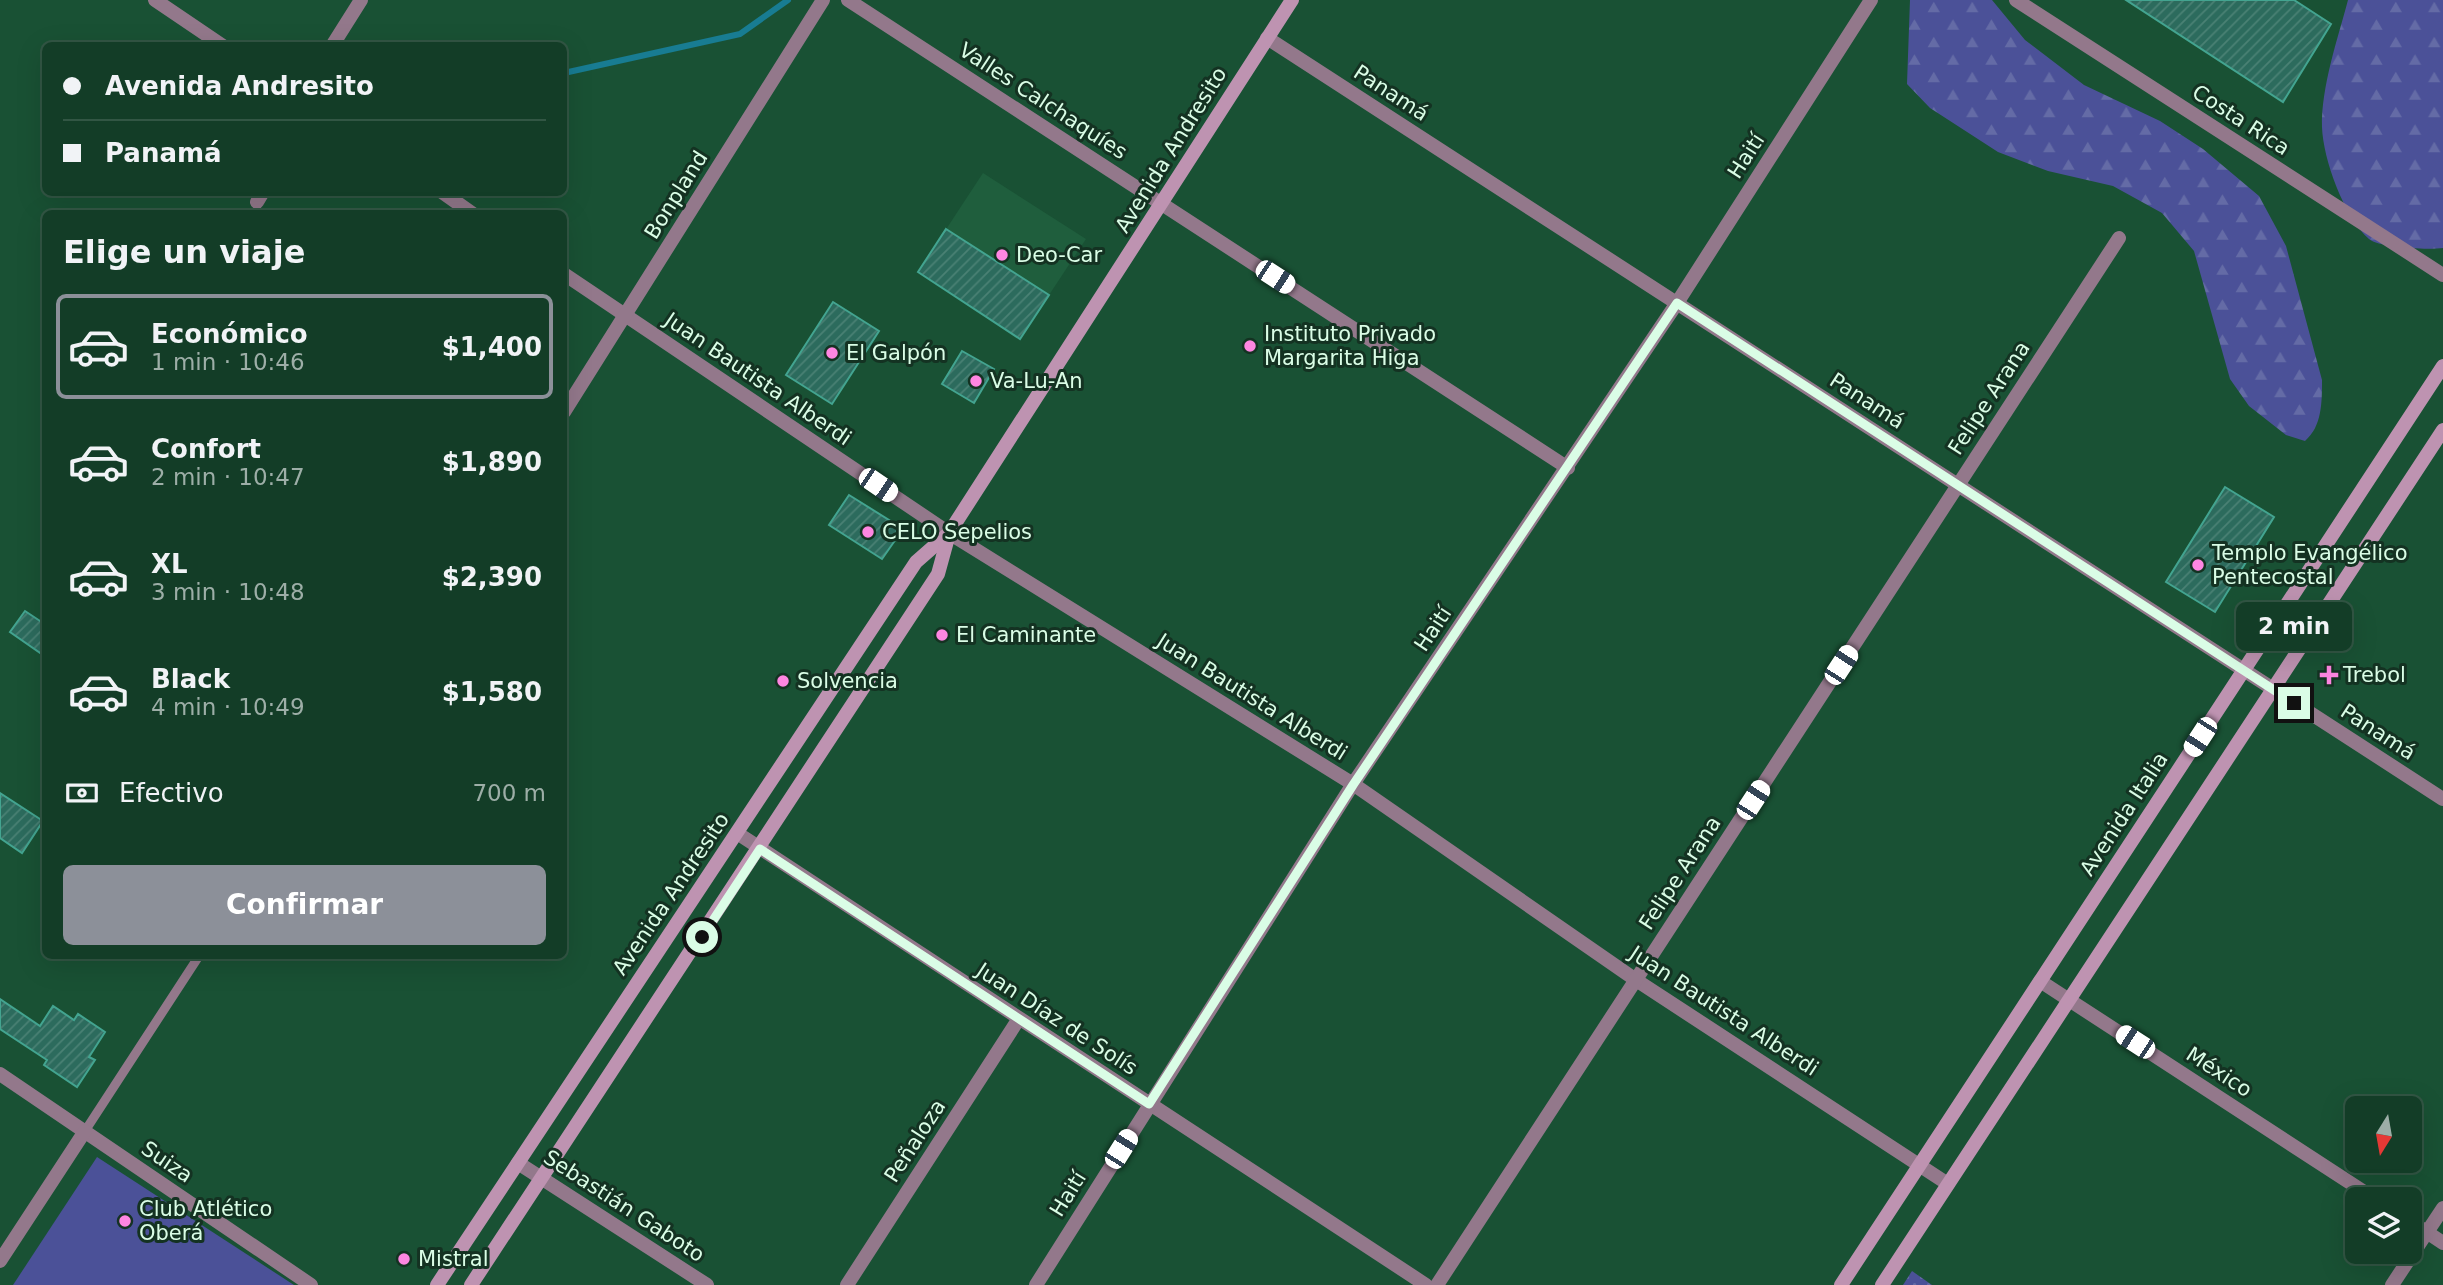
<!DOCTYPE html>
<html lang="es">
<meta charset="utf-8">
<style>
body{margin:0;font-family:"DejaVu Sans",sans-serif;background:#1c442f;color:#f1f3f6;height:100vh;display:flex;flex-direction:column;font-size:26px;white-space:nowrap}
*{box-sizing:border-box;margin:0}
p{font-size:23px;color:#9daea7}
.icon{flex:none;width:38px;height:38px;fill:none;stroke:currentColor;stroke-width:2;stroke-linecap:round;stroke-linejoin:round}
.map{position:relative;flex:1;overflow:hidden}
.sheet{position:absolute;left:42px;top:210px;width:525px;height:749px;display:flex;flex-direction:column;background:#133d27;border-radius:10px;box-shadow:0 7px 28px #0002,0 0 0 2px #325644}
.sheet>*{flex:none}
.hud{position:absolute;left:42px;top:42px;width:525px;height:154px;border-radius:10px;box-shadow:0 7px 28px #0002,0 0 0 2px #325644;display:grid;align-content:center;height:154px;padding:0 21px;background:#133d27}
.needle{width:46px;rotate:191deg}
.tools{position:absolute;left:2345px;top:1096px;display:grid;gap:14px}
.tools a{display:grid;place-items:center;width:77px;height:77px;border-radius:10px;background:#133d27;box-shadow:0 7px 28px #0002,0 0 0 2px #325644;font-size:35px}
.end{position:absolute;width:32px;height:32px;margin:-16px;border:9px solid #dafde6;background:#111;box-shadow:0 0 0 4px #111}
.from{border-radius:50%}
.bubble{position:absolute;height:49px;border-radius:10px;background:#133d27;box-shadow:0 7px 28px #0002,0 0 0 2px #325644;font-size:23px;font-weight:700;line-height:49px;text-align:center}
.car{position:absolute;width:21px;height:42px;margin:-21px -10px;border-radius:9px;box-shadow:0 0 5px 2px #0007;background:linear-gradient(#fff 24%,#345 0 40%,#fff 0 76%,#345 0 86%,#fff 0)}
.hud b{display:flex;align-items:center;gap:24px;height:66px;font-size:26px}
.hud b+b{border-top:2px solid #325644}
.hud i{width:18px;height:18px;background:#f1f3f6}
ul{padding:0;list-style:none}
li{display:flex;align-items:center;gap:21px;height:105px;margin:0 14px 10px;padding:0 7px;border:4px solid transparent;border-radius:10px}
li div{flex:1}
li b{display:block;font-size:26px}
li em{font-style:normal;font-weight:700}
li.current{border-color:#8c9099}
li>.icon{width:63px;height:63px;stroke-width:1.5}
h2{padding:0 21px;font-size:32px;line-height:84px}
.pay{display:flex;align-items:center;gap:18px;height:77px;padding:0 21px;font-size:26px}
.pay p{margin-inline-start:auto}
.cta{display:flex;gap:14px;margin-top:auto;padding:14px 21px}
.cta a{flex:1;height:80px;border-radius:10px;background:#8c9099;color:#fff;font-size:28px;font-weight:700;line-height:80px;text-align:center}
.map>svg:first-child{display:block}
</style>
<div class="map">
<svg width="2443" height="1285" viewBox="0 0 2443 1285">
<defs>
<pattern id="grass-dots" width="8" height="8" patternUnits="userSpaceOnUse" patternTransform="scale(1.75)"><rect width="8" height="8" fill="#4b5198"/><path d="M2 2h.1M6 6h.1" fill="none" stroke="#646ba6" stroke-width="1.8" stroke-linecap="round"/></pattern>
<pattern id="forest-firs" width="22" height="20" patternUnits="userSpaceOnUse" patternTransform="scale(1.75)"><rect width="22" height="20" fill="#4b5198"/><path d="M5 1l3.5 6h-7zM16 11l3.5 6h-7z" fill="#646ba6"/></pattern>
<pattern id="building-hatch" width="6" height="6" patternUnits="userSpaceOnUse" patternTransform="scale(1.75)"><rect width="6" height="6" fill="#2c6b5d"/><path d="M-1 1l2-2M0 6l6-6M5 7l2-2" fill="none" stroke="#4a8174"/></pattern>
</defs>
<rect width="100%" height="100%" fill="#195134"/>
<polygon fill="#1f5e3d" points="983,173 1086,239 1020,339 918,272"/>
<polygon fill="url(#grass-dots)" points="1912,1271 1932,1285 1903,1285"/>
<g fill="url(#forest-firs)">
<path d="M1910,0H1992L2025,40L2084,85L2160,121L2203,149L2259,196L2286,246L2322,380C2322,403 2322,426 2305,441L2286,435L2249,406L2230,379L2194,251L2162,213L2113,186L2048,171L1998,152L1930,108L1907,84Z"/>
<path d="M2348,0H2443V248C2428,250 2380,248 2369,239C2344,217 2323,159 2322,127C2321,87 2338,38 2348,0Z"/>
</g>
<polygon fill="#4b5198" points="97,1157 294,1285 13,1285"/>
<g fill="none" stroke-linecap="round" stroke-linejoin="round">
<polyline stroke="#187c92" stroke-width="6" points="564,73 740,34 788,0"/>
</g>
<g fill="url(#building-hatch)" stroke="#43a490" stroke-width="2">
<polygon points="2126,0 2294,0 2331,24 2283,102"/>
<polygon points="946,229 1049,295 1020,339 918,272"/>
<polygon points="833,302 879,331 832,404 786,375"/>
<polygon points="962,351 994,369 974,403 942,384"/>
<polygon points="2225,487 2274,517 2215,612 2166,582"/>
<polygon points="849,495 897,525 896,539 882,559 829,525"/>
<polygon points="25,611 46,625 46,657 10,632"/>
<polygon points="0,793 43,821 22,853 0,838"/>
<polygon points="0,999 40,1026 53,1006 74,1020 78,1014 105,1032 89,1057 95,1060 77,1087 44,1065 47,1060 0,1029"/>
</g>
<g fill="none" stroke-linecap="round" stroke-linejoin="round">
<polyline stroke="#93788b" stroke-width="9" points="85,1131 199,956"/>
<g stroke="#93788b" stroke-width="14">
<polyline points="155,0 223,46"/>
<polyline points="848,0 1568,468"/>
<polyline points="2016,0 2443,275"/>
<polyline points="1267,38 2443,799"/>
<polyline points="332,46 361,0"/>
<polyline points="442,192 473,214"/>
<polyline points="257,202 263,192"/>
<polyline points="564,274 949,533 1353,784 1636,980 1948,1184"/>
<polyline points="564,412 823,0"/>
<polyline points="737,833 1426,1285"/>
<polyline points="2040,981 2375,1199"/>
<polyline points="0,1074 311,1285"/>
<polyline points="518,1163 707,1285"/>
<polyline points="2410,1221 2443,1243"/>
<polyline points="0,1261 85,1131"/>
<polyline points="847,1285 1018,1020"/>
<polyline points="1036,1285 1353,784 1677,303 1871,0"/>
<polyline points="1437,1285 2119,238"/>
<polyline points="2392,1285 2443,1208"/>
</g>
<g stroke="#be93b1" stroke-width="14">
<polyline points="437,1285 916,562 949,533 1292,0"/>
<polyline points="471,1285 938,574 949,534"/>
<polyline points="1841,1285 2443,366"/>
<polyline points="1882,1285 2443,430"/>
</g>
</g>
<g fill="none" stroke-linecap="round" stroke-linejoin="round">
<polyline stroke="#dafde6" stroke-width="9" points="702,937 760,849 1149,1104 1353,785 1677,303 2294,703"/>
</g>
<g fill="#fe86e1" stroke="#143222" stroke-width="2.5">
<circle cx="1002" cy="255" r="7"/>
<circle cx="1250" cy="346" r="7"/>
<circle cx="832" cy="353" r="7"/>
<circle cx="976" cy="381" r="7"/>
<circle cx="868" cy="532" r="7"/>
<circle cx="2198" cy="565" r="7"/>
<circle cx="942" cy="635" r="7"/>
<path d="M2325.5 664.5h7v7h7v7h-7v7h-7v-7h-7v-7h7z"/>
<circle cx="783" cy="681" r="7"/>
<circle cx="125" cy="1221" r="7"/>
<circle cx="404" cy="1259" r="7"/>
</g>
<g text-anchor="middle" stroke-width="6" stroke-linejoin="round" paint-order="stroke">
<g font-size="21" fill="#dafde6" stroke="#143222">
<text transform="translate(1391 93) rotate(33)" y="7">Panamá</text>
<text transform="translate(1043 101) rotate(33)" y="7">Valles Calchaquíes</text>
<text transform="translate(2241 120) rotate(33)" y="7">Costa Rica</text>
<text transform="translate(1171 150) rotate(-58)" y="7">Avenida Andresito</text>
<text transform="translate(1746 156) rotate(-57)" y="7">Haití</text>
<text transform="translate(676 195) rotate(-58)" y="7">Bonpland</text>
<text transform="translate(758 379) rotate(34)" y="7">Juan Bautista Alberdi</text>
<text transform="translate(1989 398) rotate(-57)" y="7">Felipe Arana</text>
<text transform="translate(1867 401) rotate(33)" y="7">Panamá</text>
<text transform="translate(1433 629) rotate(-56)" y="7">Haití</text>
<text transform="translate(1252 697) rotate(32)" y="7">Juan Bautista Alberdi</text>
<text transform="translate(2378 732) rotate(33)" y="7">Panamá</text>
<text transform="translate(2124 814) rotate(-57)" y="7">Avenida Italia</text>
<text transform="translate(1680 873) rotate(-57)" y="7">Felipe Arana</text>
<text transform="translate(671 894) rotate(-56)" y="7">Avenida Andresito</text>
<text transform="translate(1724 1011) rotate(33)" y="7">Juan Bautista Alberdi</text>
<text transform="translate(1057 1019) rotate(33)" y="7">Juan Díaz de Solís</text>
<text transform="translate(2219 1072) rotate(33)" y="7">México</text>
<text transform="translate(915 1141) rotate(-57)" y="7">Peñaloza</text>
<text transform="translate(167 1162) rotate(34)" y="7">Suiza</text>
<text transform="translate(1068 1194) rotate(-58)" y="7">Haití</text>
<text transform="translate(624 1206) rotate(33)" y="7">Sebastián Gaboto</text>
</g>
<g font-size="21" fill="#dafde6" stroke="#143222" text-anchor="start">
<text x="1016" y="262">Deo-Car</text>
<text x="1264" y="341">Instituto Privado<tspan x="1264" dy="24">Margarita Higa</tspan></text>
<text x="846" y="360">El Galpón</text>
<text x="990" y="388">Va-Lu-An</text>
<text x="882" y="539">CELO Sepelios</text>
<text x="2212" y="560">Templo Evangélico<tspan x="2212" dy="24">Pentecostal</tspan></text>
<text x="956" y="642">El Caminante</text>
<text x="2343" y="682">Trebol</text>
<text x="797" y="688">Solvencia</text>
<text x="139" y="1216">Club Atlético<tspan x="139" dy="24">Oberá</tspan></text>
<text x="418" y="1266">Mistral</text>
</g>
</g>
</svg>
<div class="tools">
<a><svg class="needle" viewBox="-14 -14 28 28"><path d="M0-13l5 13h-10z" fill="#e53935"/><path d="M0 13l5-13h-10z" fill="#9daea7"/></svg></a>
<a><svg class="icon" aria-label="layers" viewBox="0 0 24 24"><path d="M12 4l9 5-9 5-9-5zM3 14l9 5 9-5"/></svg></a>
</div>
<i class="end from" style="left:702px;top:937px"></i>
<i class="end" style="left:2294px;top:703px"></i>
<div class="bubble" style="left:2236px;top:602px;width:116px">2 min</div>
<i class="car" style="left:1275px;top:277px;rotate:123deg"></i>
<i class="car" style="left:878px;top:485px;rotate:124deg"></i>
<i class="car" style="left:1841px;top:665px;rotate:33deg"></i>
<i class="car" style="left:2200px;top:737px;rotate:213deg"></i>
<i class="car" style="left:1753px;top:800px;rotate:33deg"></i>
<i class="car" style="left:2135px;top:1042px;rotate:303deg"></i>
<i class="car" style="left:1121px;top:1149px;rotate:32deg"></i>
<div class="hud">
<b><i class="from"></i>Avenida Andresito</b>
<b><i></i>Panamá</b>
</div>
<section class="sheet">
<h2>Elige un viaje</h2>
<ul>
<li class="current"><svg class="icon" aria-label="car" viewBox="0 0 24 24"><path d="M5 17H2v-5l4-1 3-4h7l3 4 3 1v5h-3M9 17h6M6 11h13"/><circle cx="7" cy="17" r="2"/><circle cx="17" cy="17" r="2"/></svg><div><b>Económico</b><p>1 min · 10:46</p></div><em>$1,400</em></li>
<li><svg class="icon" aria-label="car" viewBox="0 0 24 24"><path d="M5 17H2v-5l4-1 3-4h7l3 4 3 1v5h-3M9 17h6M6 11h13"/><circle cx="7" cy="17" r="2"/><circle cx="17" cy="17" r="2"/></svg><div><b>Confort</b><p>2 min · 10:47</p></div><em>$1,890</em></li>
<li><svg class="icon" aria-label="car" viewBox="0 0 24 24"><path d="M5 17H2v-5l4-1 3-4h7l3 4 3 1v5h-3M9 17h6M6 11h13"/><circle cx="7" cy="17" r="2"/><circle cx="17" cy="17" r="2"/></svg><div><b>XL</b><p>3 min · 10:48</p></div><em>$2,390</em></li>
<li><svg class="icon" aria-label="car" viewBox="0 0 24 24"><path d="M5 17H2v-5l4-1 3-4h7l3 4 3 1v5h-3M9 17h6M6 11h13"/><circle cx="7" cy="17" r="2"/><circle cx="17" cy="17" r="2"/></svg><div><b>Black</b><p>4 min · 10:49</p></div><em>$1,580</em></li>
</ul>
<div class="pay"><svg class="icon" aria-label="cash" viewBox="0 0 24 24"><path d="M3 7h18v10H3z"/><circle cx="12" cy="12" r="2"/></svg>Efectivo<p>700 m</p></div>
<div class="cta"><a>Confirmar</a></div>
</section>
</div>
